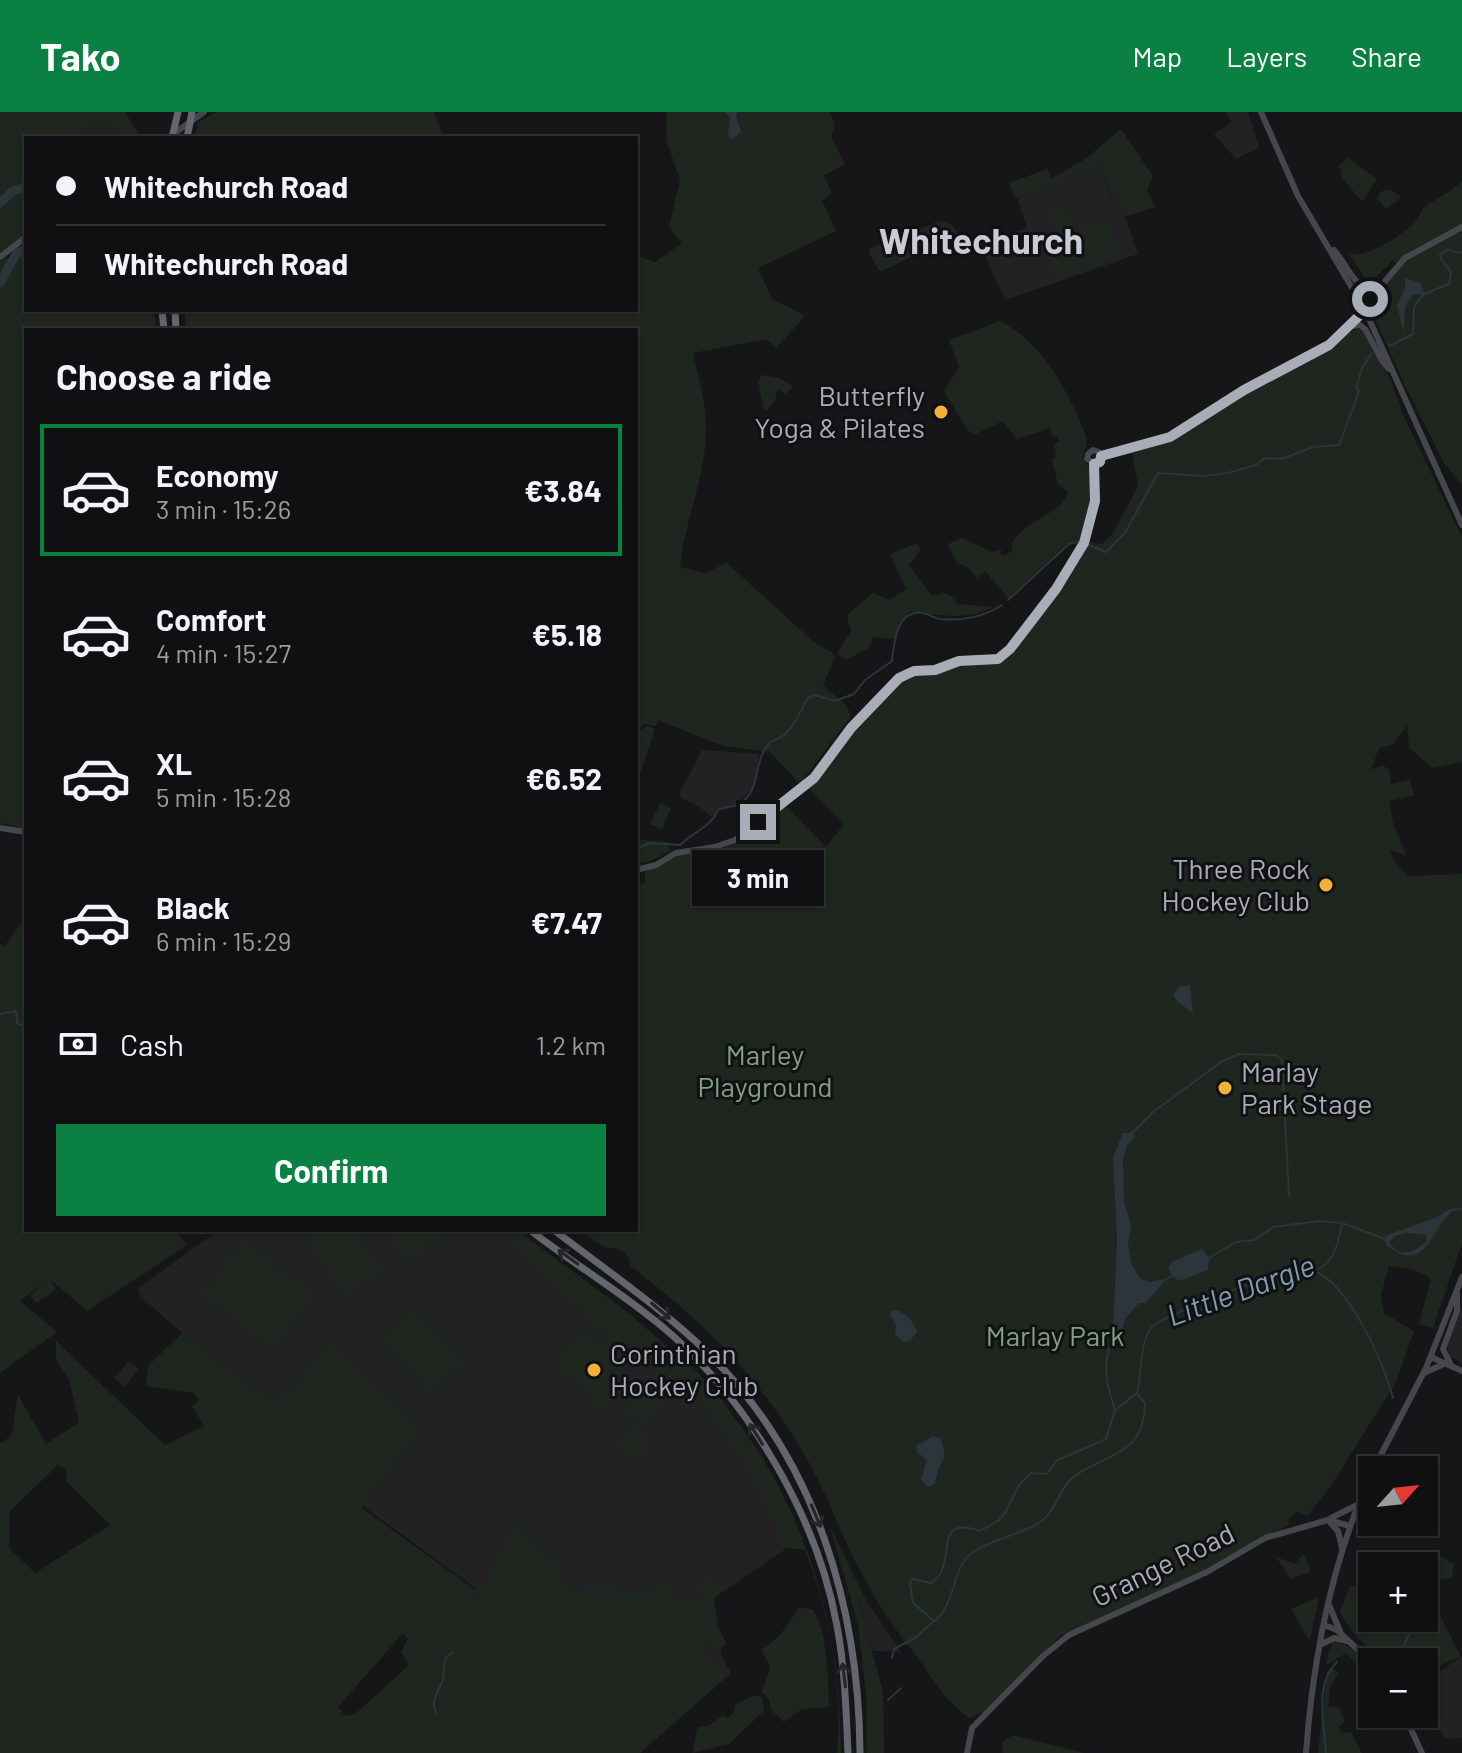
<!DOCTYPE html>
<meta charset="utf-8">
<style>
body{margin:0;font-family:Barlow,sans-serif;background:#1e1e20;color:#f1f3f6;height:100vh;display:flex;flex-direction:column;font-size:30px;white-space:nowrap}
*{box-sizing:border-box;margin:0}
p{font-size:26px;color:#9c9d9f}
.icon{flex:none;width:44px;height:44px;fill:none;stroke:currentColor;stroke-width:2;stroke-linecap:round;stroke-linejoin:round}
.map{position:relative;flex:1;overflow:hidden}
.sheet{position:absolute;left:24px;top:216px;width:614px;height:904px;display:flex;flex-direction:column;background:#101012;border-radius:0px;box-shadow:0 2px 6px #0004,0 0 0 2px #303032}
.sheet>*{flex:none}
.hud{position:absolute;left:24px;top:24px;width:614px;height:176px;border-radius:0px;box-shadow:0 2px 6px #0004,0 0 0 2px #303032;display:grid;align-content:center;height:176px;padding:0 32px;background:#101012}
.needle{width:52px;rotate:63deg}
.fabs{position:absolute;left:1358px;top:1344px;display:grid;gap:16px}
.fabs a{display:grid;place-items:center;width:80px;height:80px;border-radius:0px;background:#101012;box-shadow:0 2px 6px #0004,0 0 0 2px #303032;font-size:40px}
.end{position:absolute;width:36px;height:36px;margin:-18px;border:10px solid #a8adb8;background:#111;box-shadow:0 0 0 4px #111}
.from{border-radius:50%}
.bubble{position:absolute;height:56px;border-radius:0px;background:#101012;box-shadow:0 2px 6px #0004,0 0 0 2px #303032;font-size:26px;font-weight:700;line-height:56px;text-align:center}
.hud b{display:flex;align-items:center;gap:28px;height:76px;font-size:30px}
.hud b+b{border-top:2px solid #303032}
.hud i{width:20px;height:20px;background:#f1f3f6}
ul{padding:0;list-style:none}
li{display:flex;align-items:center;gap:24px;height:132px;margin:0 16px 12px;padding:0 16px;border:4px solid transparent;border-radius:0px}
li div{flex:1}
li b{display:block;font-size:30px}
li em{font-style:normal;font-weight:700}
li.selected{border-color:#0b8043}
li>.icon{width:72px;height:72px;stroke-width:1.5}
h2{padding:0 32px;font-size:36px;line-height:96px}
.pay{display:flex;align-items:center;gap:20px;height:88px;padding:0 32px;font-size:30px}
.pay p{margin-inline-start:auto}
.action{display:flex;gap:16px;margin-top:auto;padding:16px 32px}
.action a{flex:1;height:92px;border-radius:0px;background:#0b8043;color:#fff;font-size:32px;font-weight:700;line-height:92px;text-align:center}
header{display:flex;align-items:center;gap:48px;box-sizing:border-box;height:112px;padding:0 40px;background:#0b8043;color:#fff}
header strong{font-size:38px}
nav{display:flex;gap:44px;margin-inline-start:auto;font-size:28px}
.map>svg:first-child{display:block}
</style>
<header>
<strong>Tako</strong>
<nav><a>Map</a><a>Layers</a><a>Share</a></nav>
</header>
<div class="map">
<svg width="1462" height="1641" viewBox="0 0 1462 1641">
<rect width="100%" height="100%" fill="#161618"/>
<g fill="#222225">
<polygon points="1226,0 1248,0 1259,36 1236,47 1214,22 1232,10"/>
<polygon points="106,8 119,26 71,26 85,15 100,13"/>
<polygon points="1101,54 1114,92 1120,91 1138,142 1005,188 980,132 1027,116 1017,85"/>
<polygon points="702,638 759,642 756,668 751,678 735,693 718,698 715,707 698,694 681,686 680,681"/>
<polygon points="219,1118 508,1118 530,1152 572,1183 682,1249 685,1247 722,1288 762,1344 794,1405 804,1437 787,1436 714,1486 721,1543 731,1561 640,1641 452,1506 475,1476 363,1394 421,1318 278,1292 182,1221 140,1184 138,1176"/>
<polygon points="1462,1191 1462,1252 1450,1244 1447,1233"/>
<polygon points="865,1486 901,1540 872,1539 858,1488"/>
<polygon points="1462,1545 1462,1626 1447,1627 1443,1624 1424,1584 1424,1569"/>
</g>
<g fill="#1e261f" fill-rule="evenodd">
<polygon points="0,0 125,0 141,26 119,26 106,8 100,13 85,15 80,26 26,26 26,123 0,143"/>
<polygon points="217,0 434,0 444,26 195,26 198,10"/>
<path d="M666,0H830L835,13L831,24L845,53L824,63L832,82L822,88L836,119L758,156L772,187L804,203L801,209L776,236L766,227L693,241C698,265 706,289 706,314C707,362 685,407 680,455L705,461L727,451L815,531L831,540L835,545L823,573L847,594L851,604L800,672L770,640L724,634L658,608L656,614L643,612L636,622V218H186L185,198H636V144L655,150L682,131L669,115L680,68L667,30Z"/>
<polygon points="1121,17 1153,64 1147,78 1155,95 1125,105 1120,91 1115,93 1101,54 1015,86 1009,71 1047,57 1051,67 1085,47"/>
<polygon points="1348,46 1377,67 1362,90 1340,63 1342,58 1338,54"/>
<path d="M1462,69V112L1408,140L1396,151L1393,148L1372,169H1367L1349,142C1370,145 1401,124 1416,109C1421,104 1420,98 1426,94C1438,86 1450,80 1462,69Z"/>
<polygon points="1389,77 1402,85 1386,97 1377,86 1380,80"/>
<polygon points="1058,92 1061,99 1069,96 1076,115 1057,121 1048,96"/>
<polygon points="940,109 952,113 959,122 882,159 878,158 869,140 871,136"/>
<polygon points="1108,109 1121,146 1056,168 1043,130"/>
<polygon points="1462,118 1462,373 1444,351 1405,274 1369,193 1407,147"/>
<polygon points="26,139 26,198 154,198 156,218 26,218 26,717 0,711 0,150 6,145 12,153 18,144"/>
<path d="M1000,209C1044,231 1069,281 1086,324L1087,331L1082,346C1084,350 1088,353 1090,357C1098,372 1086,412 1082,428L1068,431L1008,486L985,459L977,466L969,456L957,451L948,432L962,426L992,440L1002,437L1000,441L1002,444L1013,439L1011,432C1025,407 1063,402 1068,380L1058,372L1052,348L1056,344L1054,332L1059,329L1058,325H1053L1050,316L1017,327L1003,309L976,322L968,319L944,279L959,255L949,228Z"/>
<path d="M1359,217L1364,219L1391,269L1404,305L1462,425V650L1433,656L1409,636L1407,613L1393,633L1379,636L1371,658L1382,653L1389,657L1391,672L1410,668L1414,683L1391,689L1389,687L1393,711L1406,743L1390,739L1396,752L1408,764L1462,762V1131L1433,1216L1419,1212L1431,1166L1414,1158L1389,1154L1381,1183L1384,1201L1414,1219L1396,1270L1329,1377L1307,1404L1298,1399L1288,1408L1289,1413L1193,1464L1061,1523L985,1599L970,1606C942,1588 931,1562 911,1537C894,1516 877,1491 864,1466C843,1429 830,1388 809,1351C765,1271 703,1208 630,1154C629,1133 614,1139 603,1134C595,1130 588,1123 581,1118H636V772L645,771V760L679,743L723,736L736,731L785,693L826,735L844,712L808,676L858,610L908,563H931L961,553L1002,549L1020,532L1062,474L1088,431L1102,432L1113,421L1138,374L1132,340L1156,334L1174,326L1207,308L1244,281L1329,236L1352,218Z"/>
<polygon points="762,263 779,266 791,273 791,277 785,282 779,277 775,281 777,286 768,297 764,298 758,269"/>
<path d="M917,431L920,438L909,453L932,484L944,481L952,485L958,492L993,495C966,510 939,502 910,500L899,511L894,527L873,525L870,535L847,548L837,541L851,520L847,505L848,502L873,481L890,488L906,477L890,442Z"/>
<polygon points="648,614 655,617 636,674 636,631 640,618"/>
<polygon points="660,691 671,696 662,717 650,712"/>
<polygon points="636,722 642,728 666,730 671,739 648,750 636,751"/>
<polygon points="26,804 26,1118 175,1118 187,1133 87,1199 51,1168 56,1177 36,1191 30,1183 49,1167 20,1189 57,1220 0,1261 0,832 4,835"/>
<polygon points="305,1118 356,1118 382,1158 344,1183 303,1119"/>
<polygon points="389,1118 458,1118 407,1148"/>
<path d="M508,1118H517L626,1199L683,1248L685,1247C793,1360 840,1486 841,1641H837C843,1574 829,1500 805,1438L783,1435C766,1376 727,1320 687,1273L678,1276L669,1271L590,1211L570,1186L527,1149Z"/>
<polygon points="243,1129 314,1184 274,1237 202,1182"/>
<polygon points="412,1196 465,1249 432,1281 380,1228"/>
<polygon points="585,1215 636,1269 601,1300 552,1247"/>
<path d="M182,1221L278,1292L329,1230L421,1318L362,1396L474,1477L471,1495L517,1411L564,1457L557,1465L574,1481L594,1476L651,1481L662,1468L668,1472L670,1486L696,1493L703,1490L701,1468L730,1473L713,1484L718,1515L726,1531L718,1542L710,1529L702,1528L711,1552L724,1563L730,1562L640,1641H0V1330L3,1331L12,1321L18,1283L46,1332L79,1310L69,1267L56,1248V1229L165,1333L204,1314L192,1294L199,1289L194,1281L146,1274L148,1254ZM58,1353L65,1356L67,1370L110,1413L35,1461L9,1436L10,1399ZM403,1521L408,1527L401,1540L408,1551L407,1555L355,1602L345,1604L338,1595Z"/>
<polygon points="129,1249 139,1257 124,1275 114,1266"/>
<polygon points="653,1266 671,1283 642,1314 625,1297"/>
<polygon points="636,1314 650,1336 631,1348 617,1325"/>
<polygon points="830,1414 865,1486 858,1489 883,1579 884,1641 867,1641 866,1582 858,1513"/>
<polygon points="1432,1439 1454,1452 1452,1465 1434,1469 1431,1464 1424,1464 1424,1454 1417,1454"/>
<polygon points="1303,1442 1311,1457 1310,1460 1291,1467 1276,1445 1295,1452"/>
<path d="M1424,1471L1461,1545L1444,1551L1424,1567V1550H1407L1402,1543C1375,1553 1352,1521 1340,1500L1350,1473L1372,1482V1506H1424Z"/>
<polygon points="1319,1485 1310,1527 1308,1527 1291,1497"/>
<path d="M800,1495L813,1498C828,1518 828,1570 829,1595L802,1597L784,1610L771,1598L769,1587L762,1580L770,1555L762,1538L780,1523Z"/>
<path d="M1331,1530C1350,1530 1360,1544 1372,1557V1569L1346,1541L1326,1553L1329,1539L1332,1534Z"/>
<polygon points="1332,1555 1338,1560 1330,1576 1328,1594 1339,1596 1345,1609 1339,1615 1342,1621 1351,1620 1362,1641 1318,1641 1327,1560"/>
<polygon points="754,1583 762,1585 764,1599 729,1632 693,1641 697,1616 710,1613 723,1603 727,1606 734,1600 735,1593"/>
<polygon points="1013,1623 1084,1641 1003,1641 1002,1630"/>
</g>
<g fill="#2c353c" fill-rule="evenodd">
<polygon points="725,0 738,0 736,4 741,20 732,28 728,24 730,5"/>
<polygon points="1405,166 1421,171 1424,182 1413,182 1405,195 1403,228 1403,217 1397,193 1405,177"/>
<polygon points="1190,873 1193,901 1178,890 1173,883 1179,875"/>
<polygon points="1123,1021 1132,1021 1135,1025 1127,1033 1123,1048 1124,1090 1131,1113 1128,1132 1132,1154 1141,1167 1150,1170 1162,1167 1163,1171 1146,1191 1139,1191 1124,1208 1122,1219 1116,1223 1113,1219 1117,1128 1113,1045"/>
<path d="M1450,1097L1453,1098C1429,1120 1426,1163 1386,1133L1384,1126L1390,1122L1435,1106ZM1408,1121L1426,1123L1427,1128C1416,1140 1401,1148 1389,1130L1395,1124Z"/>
<polygon points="1202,1137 1209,1146 1208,1158 1179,1169 1172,1164 1168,1156 1173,1149"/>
<path d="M892,1198C904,1198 914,1209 917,1220L910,1229L903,1230L895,1222L896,1213L890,1203Z"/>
<polygon points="933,1324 941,1327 945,1344 938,1358 935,1372 928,1375 921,1368 927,1348 917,1340 916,1334"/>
</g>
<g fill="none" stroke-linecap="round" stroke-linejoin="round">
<g stroke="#2c353c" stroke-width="2">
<polyline points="1389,234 1413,222 1414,196 1418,189 1424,182 1449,172 1451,160 1441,147 1440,142 1447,138 1462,141"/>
<polyline points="1086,432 1106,440 1125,421 1158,361 1203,364 1228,361 1256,353 1265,346 1282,347 1313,335 1339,333 1357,285 1359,278 1356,276 1362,256 1372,241"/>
<polyline points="1008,488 1069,432 1081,429"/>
<path d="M636,737L650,731L680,733C693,720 711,715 718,698C724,695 731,695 737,693C762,681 752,652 768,633C772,627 779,628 784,623C796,613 800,598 808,586L814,583L835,589L854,582L865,568L892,549C894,531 896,498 922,501C928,501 933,506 940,507C962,509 983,505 1002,493"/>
<polyline points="0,902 16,899 17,911 26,915"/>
<polyline points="1132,1021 1153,1000 1221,950 1239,942 1276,943 1282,948 1289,1084"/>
<polyline points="1451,1098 1462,1097"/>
<polyline points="1209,1146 1236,1130 1254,1128 1273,1115 1320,1109 1342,1111"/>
<path d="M1314,1159C1350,1173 1383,1250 1393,1286"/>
<polyline points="1163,1169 1172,1164"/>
<path d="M1115,1297C1106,1272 1100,1247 1116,1223"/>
<path d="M935,1509C958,1487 951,1455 973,1440C992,1428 1016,1423 1035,1413C1054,1404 1057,1383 1069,1369C1074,1363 1083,1359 1090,1355C1123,1338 1144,1333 1145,1291L1138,1283"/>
<path d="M1378,1542C1408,1542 1406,1529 1414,1506"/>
<path d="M892,1546L894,1537L915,1526L934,1509L913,1491L910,1471L913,1467L931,1471C960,1454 929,1401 980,1419L999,1408L1005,1401L1019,1373L1031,1361L1047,1362L1056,1349L1106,1327L1115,1298L1137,1281C1143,1260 1138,1235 1151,1216C1157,1206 1251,1171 1268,1166C1283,1162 1309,1163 1322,1155C1336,1145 1339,1127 1342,1111L1385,1127"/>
<polyline points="888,1588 901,1576"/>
<path d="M436,1601C430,1587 439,1580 443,1567C444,1560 444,1553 446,1545L453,1540"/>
<path d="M1326,1641C1324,1612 1314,1572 1337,1550"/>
</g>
<g stroke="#2c353c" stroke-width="9">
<polyline points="0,91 13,79 26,75"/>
<polyline points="0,171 16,142 26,137"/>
</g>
<g stroke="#45474d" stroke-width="6">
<polyline points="1261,0 1298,84 1365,198 1462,413"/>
<polyline points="168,26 204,0"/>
<path d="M1334,138C1347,152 1357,184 1378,176"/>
<polyline points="0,145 26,125"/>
<polyline points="1353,214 1360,213 1365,217 1383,250 1389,257"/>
<polyline points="1101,344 1099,340 1093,338 1088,342 1087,347 1096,352 1101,344 1170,325 1244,278 1329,233 1359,204 1368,189 1405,146 1462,115"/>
<polyline points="0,716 26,720"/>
<polyline points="636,758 656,753 676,741 715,735 735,728 814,666 871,594 904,562 914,559 935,558 959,549 993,548 1006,541 1056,477 1084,431 1095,389 1094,352"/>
<polyline points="1431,1245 1462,1259"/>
<polyline points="1451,1253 1443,1237 1457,1199 1457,1182"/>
<polyline points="1424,1261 1446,1251"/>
<polyline points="1373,1358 1426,1256 1462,1165"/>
<polyline points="1331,1406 1357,1393"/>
<polyline points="1328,1408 1338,1419 1342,1436"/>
<polyline points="1329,1493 1340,1519"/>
<polyline points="1324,1513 1337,1518 1372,1551"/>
<polyline points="1320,1533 1334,1526 1347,1529"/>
<polyline points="1404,1602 1422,1641"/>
<polyline points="967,1641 972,1616 1043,1544 1069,1523 1207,1460 1265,1426 1328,1408 1350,1414"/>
<path d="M1306,1641C1313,1545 1332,1448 1372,1360"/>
</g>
<g stroke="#63666e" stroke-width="7">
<polyline points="162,198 164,218"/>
<polyline points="175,198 176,218"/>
<path d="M530,1118C576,1154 628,1184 672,1223C752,1295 818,1407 837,1514C845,1556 846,1598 848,1641"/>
<path d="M554,1118C607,1159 662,1196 710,1243C816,1349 859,1495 860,1641"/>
</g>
<g stroke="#63666e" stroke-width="7">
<polyline points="172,26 178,0"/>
<polyline points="187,26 192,0"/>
</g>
</g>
<defs><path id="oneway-shaft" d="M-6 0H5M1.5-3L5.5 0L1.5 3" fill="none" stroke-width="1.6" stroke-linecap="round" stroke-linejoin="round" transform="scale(2)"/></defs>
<g stroke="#26262a">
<use href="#oneway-shaft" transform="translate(568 1145) rotate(-144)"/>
<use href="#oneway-shaft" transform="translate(661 1199) rotate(40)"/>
<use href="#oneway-shaft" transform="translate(756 1322) rotate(-122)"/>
<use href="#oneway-shaft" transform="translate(816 1404) rotate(67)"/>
<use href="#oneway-shaft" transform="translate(844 1563) rotate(-97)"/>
</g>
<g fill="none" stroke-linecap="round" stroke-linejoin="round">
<polyline stroke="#a8adb8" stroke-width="10" points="758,710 814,666 851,616 899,566 914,559 935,558 959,549 998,547 1010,537 1056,477 1084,431 1095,389 1094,352 1100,350 1101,344 1170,325 1244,278 1329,233 1359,204 1370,187"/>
</g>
<g fill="#f2b134" stroke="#111113" stroke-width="3">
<circle cx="941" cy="300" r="8"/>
<circle cx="1326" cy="773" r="8"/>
<circle cx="1225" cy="976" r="8"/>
<circle cx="594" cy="1258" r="8"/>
</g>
<g text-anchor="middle" stroke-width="6" stroke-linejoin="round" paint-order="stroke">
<g font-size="28" fill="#a8adb8" stroke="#111113" text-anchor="end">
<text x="925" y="294">Butterfly<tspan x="925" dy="32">Yoga &amp; Pilates</tspan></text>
<text x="1310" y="767">Three Rock<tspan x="1310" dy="32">Hockey Club</tspan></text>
<text x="1241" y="970" text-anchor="start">Marlay<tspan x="1241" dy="32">Park Stage</tspan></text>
<text x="610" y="1252" text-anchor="start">Corinthian<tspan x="610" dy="32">Hockey Club</tspan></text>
</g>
<g font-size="28" fill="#7fa381" stroke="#111113">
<text x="765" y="953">Marley<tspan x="765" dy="32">Playground</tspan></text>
<text x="1055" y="1234">Marlay Park</text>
</g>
<g font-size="28" fill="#a8adb8" stroke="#111113">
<text transform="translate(1163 1453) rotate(-26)" y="10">Grange Road</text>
</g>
<g font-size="30" font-style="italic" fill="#7f9bb3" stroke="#111113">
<text transform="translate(1241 1179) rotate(-20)" y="10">Little Dargle</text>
</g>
<g font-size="36" font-weight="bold" fill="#c9ccd4" stroke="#111113">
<text x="981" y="142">Whitechurch</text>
</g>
</g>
</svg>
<div class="fabs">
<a><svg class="needle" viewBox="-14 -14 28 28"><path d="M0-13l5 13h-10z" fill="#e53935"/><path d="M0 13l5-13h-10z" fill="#9c9d9f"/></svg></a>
<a>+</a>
<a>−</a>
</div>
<i class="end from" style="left:1370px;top:187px"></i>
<i class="end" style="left:758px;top:710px"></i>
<div class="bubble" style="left:692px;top:738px;width:132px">3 min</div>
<div class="hud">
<b><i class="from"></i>Whitechurch Road</b>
<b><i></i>Whitechurch Road</b>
</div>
<section class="sheet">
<h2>Choose a ride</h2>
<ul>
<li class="selected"><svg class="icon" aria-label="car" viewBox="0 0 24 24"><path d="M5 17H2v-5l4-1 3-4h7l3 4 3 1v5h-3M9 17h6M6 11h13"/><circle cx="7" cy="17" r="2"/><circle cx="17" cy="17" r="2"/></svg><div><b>Economy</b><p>3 min · 15:26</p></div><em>€3.84</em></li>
<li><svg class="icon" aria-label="car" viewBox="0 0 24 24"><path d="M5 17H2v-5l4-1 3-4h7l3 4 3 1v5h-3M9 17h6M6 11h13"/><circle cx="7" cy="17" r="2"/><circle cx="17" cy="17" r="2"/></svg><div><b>Comfort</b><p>4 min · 15:27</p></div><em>€5.18</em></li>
<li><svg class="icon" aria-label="car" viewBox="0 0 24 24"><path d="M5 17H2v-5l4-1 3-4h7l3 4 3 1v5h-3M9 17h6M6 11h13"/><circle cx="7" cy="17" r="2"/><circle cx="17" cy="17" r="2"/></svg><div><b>XL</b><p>5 min · 15:28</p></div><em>€6.52</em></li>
<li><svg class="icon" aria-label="car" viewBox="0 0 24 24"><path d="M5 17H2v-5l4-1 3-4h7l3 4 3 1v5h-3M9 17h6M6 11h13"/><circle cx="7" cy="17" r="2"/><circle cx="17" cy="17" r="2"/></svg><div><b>Black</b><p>6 min · 15:29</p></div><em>€7.47</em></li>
</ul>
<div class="pay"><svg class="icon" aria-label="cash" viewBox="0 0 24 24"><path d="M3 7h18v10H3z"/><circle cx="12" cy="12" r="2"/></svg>Cash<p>1.2 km</p></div>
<div class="action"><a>Confirm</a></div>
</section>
</div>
